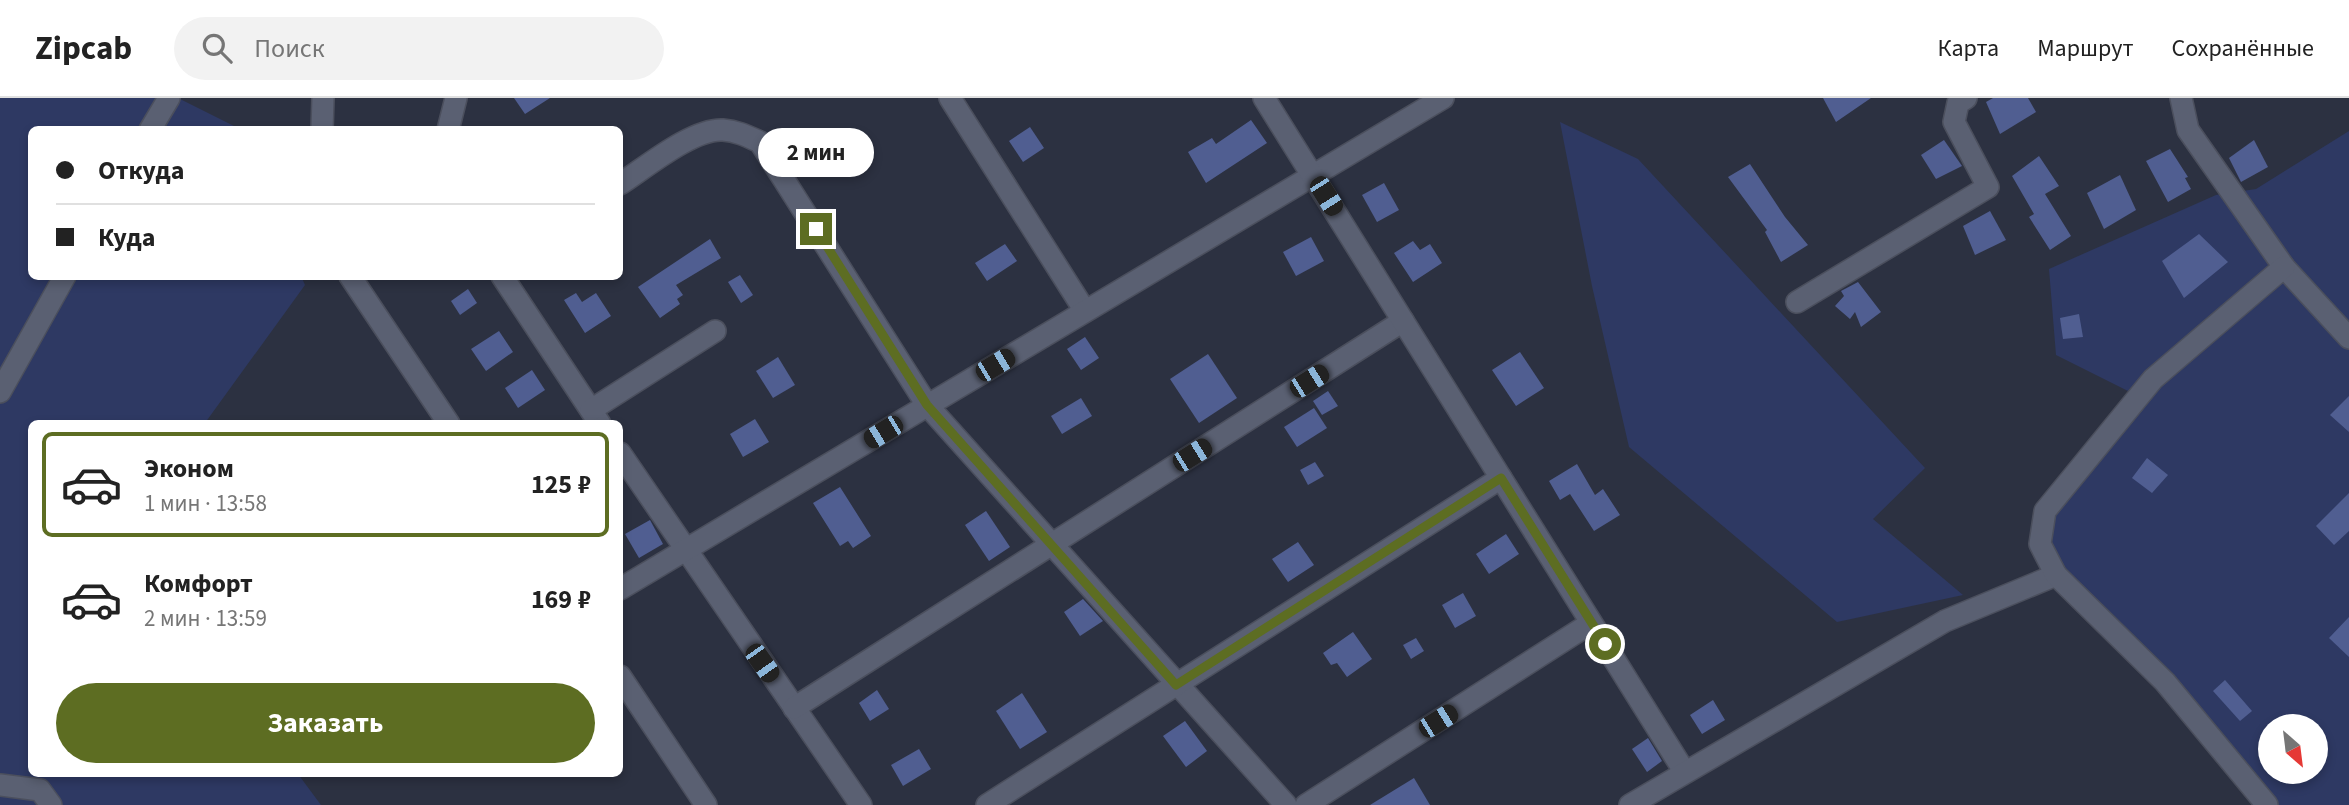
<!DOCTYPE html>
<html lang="ru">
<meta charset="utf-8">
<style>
body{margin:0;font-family:"Source Sans 3",sans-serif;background:#f2f2f2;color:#222;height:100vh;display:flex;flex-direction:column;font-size:26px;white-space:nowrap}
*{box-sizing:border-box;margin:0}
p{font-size:23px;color:#767676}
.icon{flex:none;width:38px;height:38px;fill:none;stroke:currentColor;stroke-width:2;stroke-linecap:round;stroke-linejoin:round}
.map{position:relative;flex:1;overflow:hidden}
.drawer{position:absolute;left:28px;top:322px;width:595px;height:357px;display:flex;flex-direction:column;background:#fff;border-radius:10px;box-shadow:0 4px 10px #0003}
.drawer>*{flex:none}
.banner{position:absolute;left:28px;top:28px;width:595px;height:154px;border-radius:10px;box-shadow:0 4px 10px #0003;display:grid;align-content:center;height:154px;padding:0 28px;background:#fff}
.needle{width:46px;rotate:152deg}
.controls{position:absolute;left:2258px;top:616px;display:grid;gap:14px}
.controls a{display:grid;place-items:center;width:70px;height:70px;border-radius:50%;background:#fff;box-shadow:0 4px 10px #0003;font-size:35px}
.end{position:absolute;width:32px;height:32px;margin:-16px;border:9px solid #5d6d22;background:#fff;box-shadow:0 0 0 4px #fff}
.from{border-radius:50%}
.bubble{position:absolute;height:49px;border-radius:24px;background:#fff;box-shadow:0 4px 10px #0003;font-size:23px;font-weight:700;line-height:49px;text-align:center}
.car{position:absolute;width:21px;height:42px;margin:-21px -10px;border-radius:9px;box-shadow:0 0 5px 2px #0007;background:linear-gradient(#222 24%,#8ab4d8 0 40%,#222 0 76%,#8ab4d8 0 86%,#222 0)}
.banner b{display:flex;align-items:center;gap:24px;height:66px;font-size:26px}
.banner b+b{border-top:2px solid #e0e0e0}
.banner i{width:18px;height:18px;background:#222}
ul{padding:12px 0 0;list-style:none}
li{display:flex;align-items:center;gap:21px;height:105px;margin:0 14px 10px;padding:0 14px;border:4px solid transparent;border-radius:10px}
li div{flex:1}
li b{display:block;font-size:26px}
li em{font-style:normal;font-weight:700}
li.selected{border-color:#5d6d22}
li>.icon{width:63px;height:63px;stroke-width:1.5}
.primary-button{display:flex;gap:14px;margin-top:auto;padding:14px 28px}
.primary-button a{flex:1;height:80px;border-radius:42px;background:#5d6d22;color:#fff;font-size:28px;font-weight:700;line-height:80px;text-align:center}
header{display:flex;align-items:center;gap:42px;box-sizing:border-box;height:98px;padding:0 35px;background:#fff;border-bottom:2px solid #e0e0e0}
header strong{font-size:33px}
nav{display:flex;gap:38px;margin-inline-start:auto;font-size:24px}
.search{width:490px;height:63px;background:#f2f2f2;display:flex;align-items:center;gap:18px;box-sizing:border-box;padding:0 24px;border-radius:38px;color:#767676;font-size:26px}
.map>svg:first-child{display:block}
</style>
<header>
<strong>Zipcab</strong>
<div class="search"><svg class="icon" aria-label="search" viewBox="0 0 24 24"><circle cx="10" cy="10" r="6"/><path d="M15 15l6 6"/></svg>Поиск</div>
<nav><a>Карта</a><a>Маршрут</a><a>Сохранённые</a></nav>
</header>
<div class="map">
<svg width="2349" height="707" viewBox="0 0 2349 707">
<rect width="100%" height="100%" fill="#2c3141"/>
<g fill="#2e3963" fill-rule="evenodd">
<polygon points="0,0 178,0 234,28 236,31 32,32 32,178 301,178 305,187 205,325 32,326 32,676 298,676 321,707 0,707"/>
<polygon points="1560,24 1638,61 1925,370 1873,421 1963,497 1837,524 1629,349 1592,188"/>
<path d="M2349,33V707H2270L2045,461L2053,413L2142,300L2056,257L2049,171L2216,97L2256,91ZM2270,628H2315V674H2270Z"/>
</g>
<g fill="#505e91">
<polygon points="514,0 550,0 525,16"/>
<polygon points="1823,0 1871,0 1836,24"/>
<polygon points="1993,0 2028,0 2036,14 2000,36 1986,4"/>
<polygon points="1251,22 1267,45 1206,85 1188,54 1212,40 1216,46"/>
<polygon points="1030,29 1044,50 1023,64 1009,43"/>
<polygon points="1944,42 1962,68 1936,81 1921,57"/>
<polygon points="2254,42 2268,69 2241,84 2229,60"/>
<polygon points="2170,51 2188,79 2185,80 2191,91 2168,104 2146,63"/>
<polygon points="2039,58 2059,88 2045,96 2071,138 2050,152 2029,119 2034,116 2012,78"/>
<polygon points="1750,66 1785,119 1808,147 1781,164 1765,134 1767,132 1728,79"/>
<polygon points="2120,77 2136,112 2104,131 2087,95"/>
<polygon points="1384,85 1399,112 1377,124 1362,97"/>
<polygon points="1990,113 2006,142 1975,157 1963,128"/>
<polygon points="2199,136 2228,164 2184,200 2162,163"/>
<polygon points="1311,139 1324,163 1296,178 1283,154"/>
<polygon points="710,141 721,160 676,187 683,197 677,201 680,206 660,220 638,189"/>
<polygon points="1413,143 1420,152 1430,146 1442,165 1413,184 1394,155"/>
<polygon points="1005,146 1017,163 987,183 975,165"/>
<polygon points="740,177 753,197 741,205 728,184"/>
<polygon points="1858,184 1881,214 1861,229 1855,214 1850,221 1835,208 1844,198 1841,193"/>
<polygon points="468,191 477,205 460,217 451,203"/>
<polygon points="576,195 582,204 596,195 611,218 585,235 564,202"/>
<polygon points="2079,216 2083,239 2063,241 2060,220"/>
<polygon points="499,233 513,254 486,273 471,251"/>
<polygon points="1085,239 1099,260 1081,272 1067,251"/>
<polygon points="1520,254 1544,290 1516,308 1492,272"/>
<polygon points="1208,256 1237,300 1199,325 1170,281"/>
<polygon points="778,259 795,287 773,300 756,273"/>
<polygon points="532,272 545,292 518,310 505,290"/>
<polygon points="1328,293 1338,308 1322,317 1313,303"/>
<polygon points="2349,298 2349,334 2330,317"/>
<polygon points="1081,300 1092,318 1062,336 1051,318"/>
<polygon points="1314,310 1327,330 1297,349 1284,329"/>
<polygon points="755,321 769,344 743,359 730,336"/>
<polygon points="2147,360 2168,377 2152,395 2132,380"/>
<polygon points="1315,364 1324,378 1308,387 1300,372"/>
<polygon points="1577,366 1595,397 1603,391 1620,417 1594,433 1570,396 1560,402 1549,383"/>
<polygon points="840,389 871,438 853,450 848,443 840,448 813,405"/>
<polygon points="2349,395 2349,433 2334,447 2316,428"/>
<polygon points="986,413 1010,449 989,463 965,427"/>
<polygon points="650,422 663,446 639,460 625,436"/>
<polygon points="1506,436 1519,456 1489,476 1476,456"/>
<polygon points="1298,444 1314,467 1288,484 1272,461"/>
<polygon points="1463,495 1476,518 1455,530 1442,507"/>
<polygon points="1083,501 1103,523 1080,538 1064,514"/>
<polygon points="2349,519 2349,559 2329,540"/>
<polygon points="1353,534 1372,561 1347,579 1337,565 1331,567 1323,555"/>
<polygon points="1416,540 1424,553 1411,561 1403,547"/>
<polygon points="2225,582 2252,613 2240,623 2213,593"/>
<polygon points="877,592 889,611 870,623 859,605"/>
<polygon points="1022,595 1047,634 1020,651 996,613"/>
<polygon points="1713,602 1725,622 1702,636 1690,617"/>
<polygon points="1185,623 1207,653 1186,669 1163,638"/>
<polygon points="1648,640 1662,663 1647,674 1632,651"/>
<polygon points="919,651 931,671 903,688 891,667"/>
<polygon points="1414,680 1430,707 1370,707"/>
</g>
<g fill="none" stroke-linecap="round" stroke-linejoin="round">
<defs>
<g id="minor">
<polyline points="950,0 1085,213"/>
<polyline points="2181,0 2188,32 2284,169 2349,240"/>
<polyline points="150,32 169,0"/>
<polyline points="322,32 323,0"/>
<polyline points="448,32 456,0"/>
<path d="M620,86C645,70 693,30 723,32C737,33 747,38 760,44L927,307L1286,707"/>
<polyline points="350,178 449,326"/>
<polyline points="502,178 600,326"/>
<polyline points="1797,204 1988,89 1954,24 1958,5 1966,0"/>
<polyline points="0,294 65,178"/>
<polyline points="591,312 715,233"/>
<polyline points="620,355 861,707"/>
<polyline points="1501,380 1684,673"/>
<polyline points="620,491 1443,0"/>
<polyline points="620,578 706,707"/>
<polyline points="794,610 1403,223"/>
<polyline points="0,687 40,692 51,707"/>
<polyline points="987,707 1501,380 1264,0"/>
<polyline points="1306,707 1591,525"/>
<polyline points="1630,707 1945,523 2056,477"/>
<polyline points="2267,707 2165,584 2056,477 2040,446 2045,413 2153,281 2284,169"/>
</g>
</defs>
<use href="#minor" stroke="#4b4f5d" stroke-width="24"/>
<use href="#minor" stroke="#5a6072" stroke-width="21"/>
</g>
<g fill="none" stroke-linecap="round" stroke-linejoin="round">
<polyline stroke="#5d6d22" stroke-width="9" points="816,131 927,307 1176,587 1501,380 1605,546"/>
</g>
</svg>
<div class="controls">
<a><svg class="needle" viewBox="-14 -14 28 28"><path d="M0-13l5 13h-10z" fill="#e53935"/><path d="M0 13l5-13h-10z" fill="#767676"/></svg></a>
</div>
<i class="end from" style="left:1605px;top:546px"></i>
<i class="end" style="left:816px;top:131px"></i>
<div class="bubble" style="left:758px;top:30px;width:116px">2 мин</div>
<i class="car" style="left:1326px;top:98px;rotate:148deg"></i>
<i class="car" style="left:995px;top:267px;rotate:59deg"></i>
<i class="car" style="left:1309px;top:283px;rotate:58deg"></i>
<i class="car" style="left:883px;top:334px;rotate:239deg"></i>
<i class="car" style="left:1192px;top:357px;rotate:58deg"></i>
<i class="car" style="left:762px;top:565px;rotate:145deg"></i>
<i class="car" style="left:1438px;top:623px;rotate:58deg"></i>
<div class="banner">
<b><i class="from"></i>Откуда</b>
<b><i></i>Куда</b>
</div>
<section class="drawer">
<ul>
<li class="selected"><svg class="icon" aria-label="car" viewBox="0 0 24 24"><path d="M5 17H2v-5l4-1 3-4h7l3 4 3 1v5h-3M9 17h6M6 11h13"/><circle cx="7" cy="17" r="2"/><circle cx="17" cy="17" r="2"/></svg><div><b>Эконом</b><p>1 мин · 13:58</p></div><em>125 ₽</em></li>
<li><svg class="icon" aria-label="car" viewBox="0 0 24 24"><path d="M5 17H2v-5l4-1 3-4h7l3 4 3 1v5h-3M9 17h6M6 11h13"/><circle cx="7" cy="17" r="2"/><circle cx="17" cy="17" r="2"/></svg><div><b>Комфорт</b><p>2 мин · 13:59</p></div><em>169 ₽</em></li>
</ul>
<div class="primary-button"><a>Заказать</a></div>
</section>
</div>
